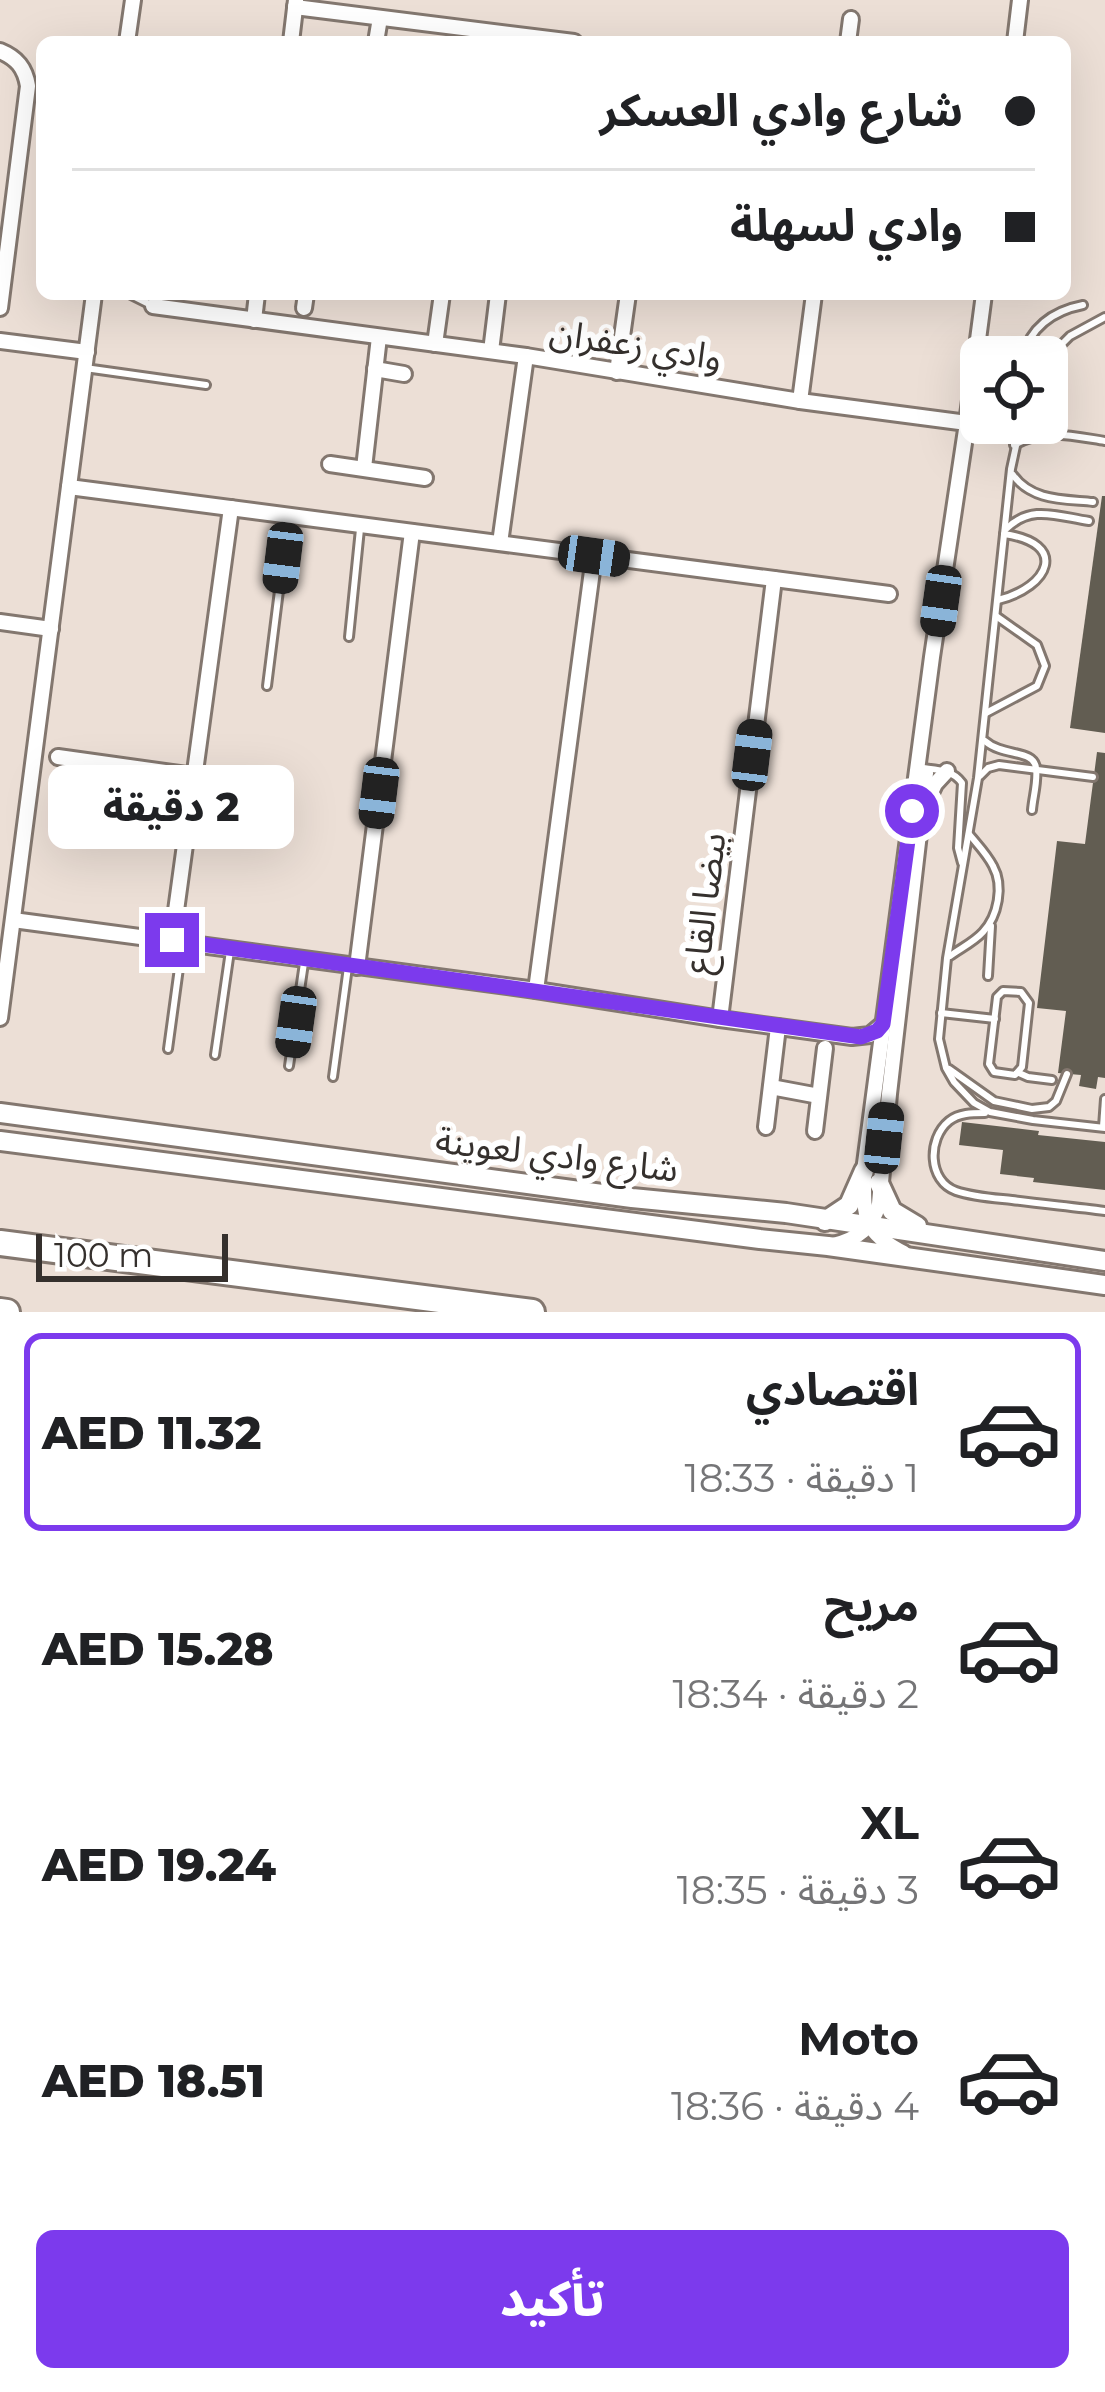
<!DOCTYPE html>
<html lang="ar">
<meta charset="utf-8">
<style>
body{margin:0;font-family:Montserrat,"Noto Sans Arabic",sans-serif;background:#f2f2f2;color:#202124;direction:rtl;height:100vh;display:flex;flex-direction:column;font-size:45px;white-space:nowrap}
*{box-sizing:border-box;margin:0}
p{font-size:39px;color:#757577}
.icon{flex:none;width:66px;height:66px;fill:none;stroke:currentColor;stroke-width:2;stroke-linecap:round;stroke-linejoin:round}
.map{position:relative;height:1312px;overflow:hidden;direction:ltr}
.side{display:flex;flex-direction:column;background:#fff;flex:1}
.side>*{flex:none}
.banner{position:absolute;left:36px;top:36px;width:1035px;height:264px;border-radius:18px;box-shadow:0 12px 48px #0002;direction:rtl;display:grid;align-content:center;height:264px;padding:0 36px;background:#fff}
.fabs{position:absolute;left:960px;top:336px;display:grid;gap:24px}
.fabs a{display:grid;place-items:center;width:108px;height:108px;border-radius:18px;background:#fff;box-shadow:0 12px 48px #0002;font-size:60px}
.scale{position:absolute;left:36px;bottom:30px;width:192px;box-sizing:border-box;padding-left:12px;border:6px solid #35302d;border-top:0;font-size:33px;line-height:42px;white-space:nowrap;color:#35302d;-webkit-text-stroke:9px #fff;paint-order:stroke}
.end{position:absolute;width:54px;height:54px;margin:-27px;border:15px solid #7c3aed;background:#fff;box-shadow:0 0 0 6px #fff}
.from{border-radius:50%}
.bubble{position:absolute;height:84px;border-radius:18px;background:#fff;box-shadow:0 12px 48px #0002;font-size:39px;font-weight:800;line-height:84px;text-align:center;direction:rtl}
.car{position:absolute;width:36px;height:72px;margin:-36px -18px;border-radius:15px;box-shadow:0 0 9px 3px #0007;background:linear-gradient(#222 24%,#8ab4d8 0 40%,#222 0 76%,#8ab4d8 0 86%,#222 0)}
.banner b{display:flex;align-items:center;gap:42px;height:114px;font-size:45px}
.banner b+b{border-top:3px solid #e0e0e0}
.banner i{width:30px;height:30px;background:#202124}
ul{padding:21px 0 0;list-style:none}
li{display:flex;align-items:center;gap:36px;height:198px;margin:0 24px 18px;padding:0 12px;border:6px solid transparent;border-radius:18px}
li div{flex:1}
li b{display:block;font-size:45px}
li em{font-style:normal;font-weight:800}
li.active{border-color:#7c3aed}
li>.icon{width:108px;height:108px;stroke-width:1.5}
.button{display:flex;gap:24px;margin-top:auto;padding:24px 36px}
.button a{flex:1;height:138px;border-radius:18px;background:#7c3aed;color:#fff;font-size:48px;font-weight:800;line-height:138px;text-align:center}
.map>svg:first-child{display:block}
</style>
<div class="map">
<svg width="1105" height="1312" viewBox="0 0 1105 1312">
<rect width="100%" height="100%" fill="#ecdfd6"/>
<g fill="#625d52">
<polygon points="1102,496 1105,496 1105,733 1070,728"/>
<polygon points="1097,752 1105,753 1105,1078 1098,1077 1096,1089 1079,1086 1081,1075 1058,1073 1066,1011 1037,1008 1057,841 1085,844"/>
<polygon points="962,1122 1039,1131 1038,1135 1105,1142 1105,1190 1033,1182 1034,1178 1000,1174 1003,1150 959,1145"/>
</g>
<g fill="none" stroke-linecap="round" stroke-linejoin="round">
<defs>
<g id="service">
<polyline points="129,294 153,306"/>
<path d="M1022,357C1031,327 1052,311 1083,305"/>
<polyline points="1047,359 1070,336 1105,317"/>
<polyline points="85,368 206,385"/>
<path d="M1014,423V445C1044,428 1073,436 1105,441"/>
<polyline points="1021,423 1011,469 978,778 947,958 939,1039 946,1068 954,1082 974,1103 990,1112 1033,1120 1105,1128"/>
<path d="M1013,475C1032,501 1063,499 1093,502"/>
<path d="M1005,530C1031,504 1056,516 1089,521"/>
<path d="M998,600C1050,587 1069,543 1004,534"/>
<polyline points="349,637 360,529"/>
<polyline points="267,686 288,519"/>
<polyline points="986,713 1037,686 1045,666 1037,645 996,616"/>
<path d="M985,741C1003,757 1034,749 1036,768C1038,781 1033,797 1032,810"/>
<path d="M923,768C939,770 953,770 962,783L958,848L962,863"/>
<polyline points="980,776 988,768 999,765 1093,777"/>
<path d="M950,956C961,948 974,942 983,932C998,916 1004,886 993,866C987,854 977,844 969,834"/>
<polyline points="988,976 991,926"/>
<polygon points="1003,991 1021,992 1029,1003 1022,1067 1015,1075 994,1072 989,1064 997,997"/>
<polyline points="941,1013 995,1019"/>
<polyline points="168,1049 182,946"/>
<polyline points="215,1055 230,951"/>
<polyline points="289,1066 304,963"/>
<polyline points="949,1069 994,1101 1032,1109 1049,1107 1056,1101 1067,1074"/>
<polyline points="1019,1073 1028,1077 1052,1080"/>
<polyline points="333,1077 348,967"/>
<path d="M985,1113C972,1113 959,1113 949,1121C927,1139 928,1181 956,1191C974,1197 993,1198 1012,1200C1043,1204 1074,1207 1105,1211"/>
<polyline points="1103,1127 1105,1099"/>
</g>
<g id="minor">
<polyline points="295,7 574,42"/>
<polyline points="127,42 133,0"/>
<polyline points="291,42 296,0"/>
<polyline points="376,42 380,18"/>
<polyline points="848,42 851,19"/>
<polyline points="1015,42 1020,0"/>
<path d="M0,51C17,58 25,68 28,86L0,308"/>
<polyline points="153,306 526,356 800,401 967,423"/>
<polyline points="304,308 306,294"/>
<polyline points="254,320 257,294"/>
<polyline points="0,341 87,352"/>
<polyline points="435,344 442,294"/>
<polyline points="491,351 498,294"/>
<polyline points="375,369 404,374"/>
<polyline points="617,372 628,294"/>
<polyline points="800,401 814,294"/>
<polyline points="330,464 425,478"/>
<polyline points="364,468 379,337"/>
<polyline points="69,487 889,594"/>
<polyline points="500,543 526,356"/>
<polyline points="0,622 51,629"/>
<polyline points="58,757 194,776"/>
<polyline points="928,799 935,784 947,771"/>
<polyline points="13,920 536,990 720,1019 852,1037 870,1035 883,1024"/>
<polyline points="172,940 231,508"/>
<polyline points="357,967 412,532"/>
<polyline points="536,990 594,556"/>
<polyline points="0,1018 94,294"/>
<polyline points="720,1019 774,579"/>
<polyline points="771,1087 819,1096"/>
<polyline points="766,1127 778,1027"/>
<polyline points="815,1131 825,1048"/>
<path d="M833,1245C858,1239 872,1228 879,1204L889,1094L926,773"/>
<path d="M904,1253C861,1232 864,1214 864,1171L932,657L967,423L984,294"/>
</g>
<g id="secondary">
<polyline points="0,1113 632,1198 786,1213 1105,1261"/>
<polyline points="0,1141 760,1239 828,1246 1105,1285"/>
<polyline points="879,1183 892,1211 917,1226"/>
<polyline points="825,1221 849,1205 864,1171"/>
</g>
<g id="motorway">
<polyline points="0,1243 532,1312"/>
<polyline points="0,1311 7,1312"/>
</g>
</defs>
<use href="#service" stroke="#83776f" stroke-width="12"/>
<use href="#minor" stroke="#83776f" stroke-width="20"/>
<use href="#secondary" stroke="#83776f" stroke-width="24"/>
<use href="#motorway" stroke="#83776f" stroke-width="30"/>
<use href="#service" stroke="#fff" stroke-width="6"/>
<use href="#minor" stroke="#fff" stroke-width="14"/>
<use href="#secondary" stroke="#fff" stroke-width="18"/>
<use href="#motorway" stroke="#fff" stroke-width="24"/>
</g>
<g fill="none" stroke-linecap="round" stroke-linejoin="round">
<polyline stroke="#7c3aed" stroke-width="15" points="172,940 861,1037 877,1031 883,1024 912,811"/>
</g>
<g text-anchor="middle" stroke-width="12" stroke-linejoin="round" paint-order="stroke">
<g font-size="36" fill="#35302d" stroke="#fff">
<text transform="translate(636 344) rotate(9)" y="13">وادي زعفران</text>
<text transform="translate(704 903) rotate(-83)" y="13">بيضا القاع</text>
<text transform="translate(557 1154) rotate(7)" y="13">شارع وادي لعوينة</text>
</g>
</g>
</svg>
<div class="fabs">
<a><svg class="icon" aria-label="locate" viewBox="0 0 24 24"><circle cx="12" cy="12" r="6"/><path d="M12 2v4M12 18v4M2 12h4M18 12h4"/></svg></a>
</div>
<div class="scale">100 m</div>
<i class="end from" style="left:912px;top:811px"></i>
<i class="end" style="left:172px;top:940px"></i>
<div class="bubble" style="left:48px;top:765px;width:246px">2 دقيقة</div>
<i class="car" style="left:594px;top:556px;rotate:98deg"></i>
<i class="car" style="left:283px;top:558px;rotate:187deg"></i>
<i class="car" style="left:941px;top:601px;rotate:188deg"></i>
<i class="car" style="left:752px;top:755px;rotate:7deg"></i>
<i class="car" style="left:379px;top:793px;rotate:187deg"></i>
<i class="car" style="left:296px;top:1022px;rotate:188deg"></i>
<i class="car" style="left:884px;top:1138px;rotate:6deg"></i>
<div class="banner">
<b><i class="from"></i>شارع وادي العسكر</b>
<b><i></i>وادي لسهلة</b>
</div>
</div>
<section class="side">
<ul>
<li class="active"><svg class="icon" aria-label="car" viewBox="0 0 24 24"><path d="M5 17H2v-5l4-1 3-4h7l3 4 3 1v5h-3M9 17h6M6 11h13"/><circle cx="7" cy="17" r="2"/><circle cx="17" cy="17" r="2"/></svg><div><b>اقتصادي</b><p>1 دقيقة · 18:33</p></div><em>AED 11.32</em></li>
<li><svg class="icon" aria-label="car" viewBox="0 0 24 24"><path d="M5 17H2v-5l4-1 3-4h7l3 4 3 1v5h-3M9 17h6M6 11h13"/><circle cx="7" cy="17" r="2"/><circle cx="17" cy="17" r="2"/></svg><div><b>مريح</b><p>2 دقيقة · 18:34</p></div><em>AED 15.28</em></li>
<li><svg class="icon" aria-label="car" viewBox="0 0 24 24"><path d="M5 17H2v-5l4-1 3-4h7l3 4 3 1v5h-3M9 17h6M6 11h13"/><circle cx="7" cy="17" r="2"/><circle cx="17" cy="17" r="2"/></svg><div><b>XL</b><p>3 دقيقة · 18:35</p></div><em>AED 19.24</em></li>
<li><svg class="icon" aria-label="car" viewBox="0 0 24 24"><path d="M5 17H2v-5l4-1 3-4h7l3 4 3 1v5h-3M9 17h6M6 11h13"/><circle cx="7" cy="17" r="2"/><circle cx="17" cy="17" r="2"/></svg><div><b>Moto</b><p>4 دقيقة · 18:36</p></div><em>AED 18.51</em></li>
</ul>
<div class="button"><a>تأكيد</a></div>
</section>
